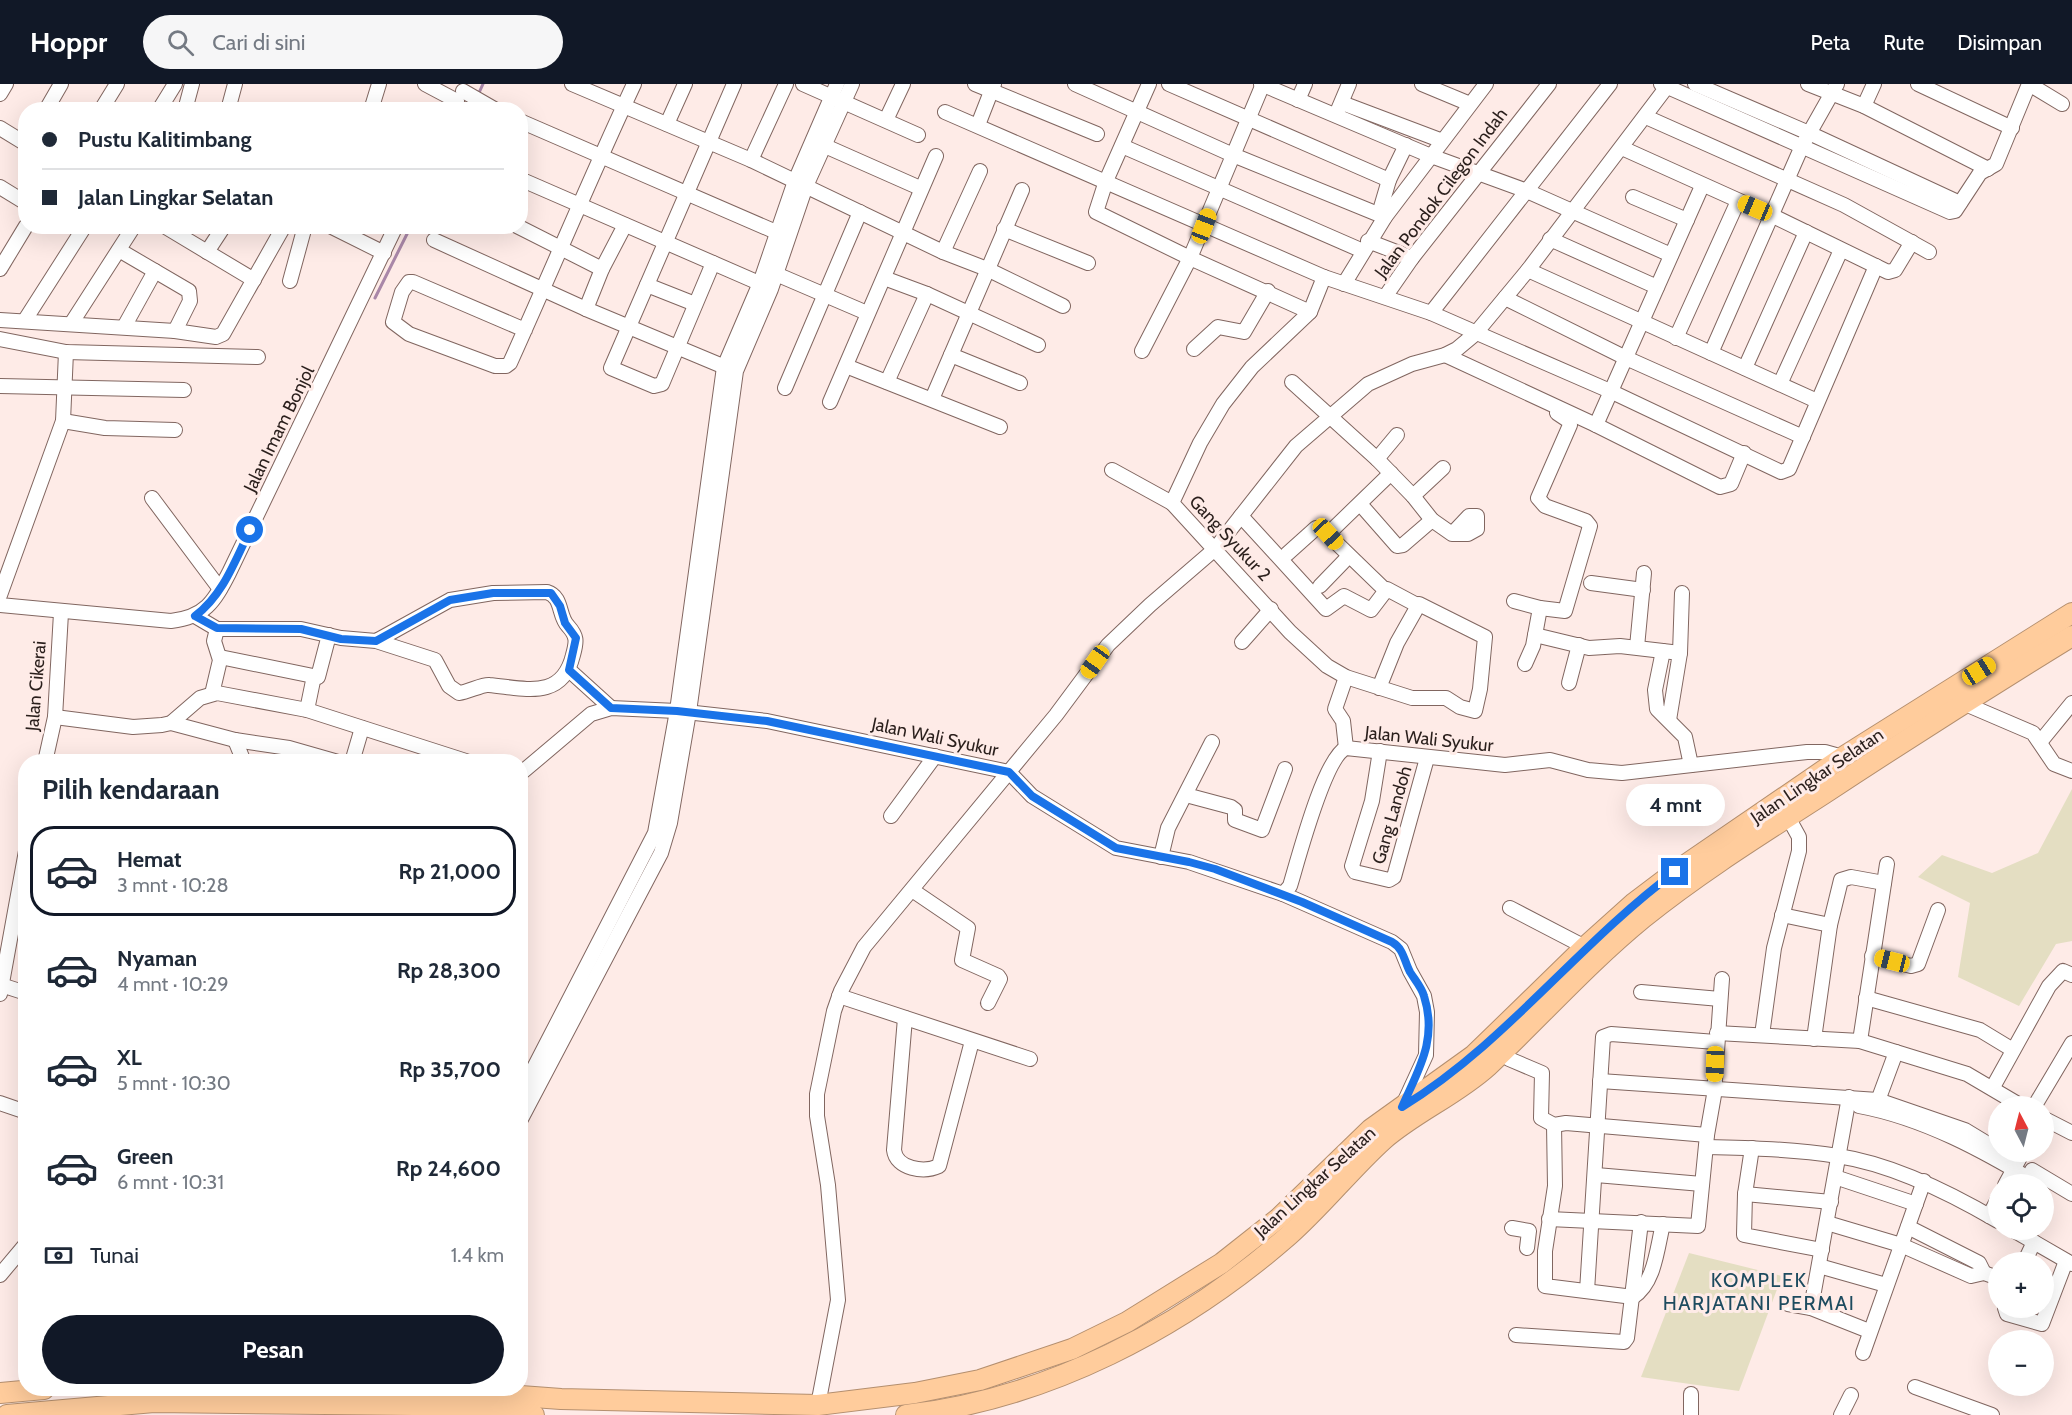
<!DOCTYPE html>
<html lang="id">
<meta charset="utf-8">
<style>
body{margin:0;font-family:Cabin,sans-serif;background:#f6f6f7;color:#1f2937;height:100vh;display:flex;flex-direction:column;font-size:22px;white-space:nowrap}
*{box-sizing:border-box;margin:0}
p{font-size:20px;color:#747a83}
.icon{flex:none;width:33px;height:33px;fill:none;stroke:currentColor;stroke-width:2;stroke-linecap:round;stroke-linejoin:round}
.map{position:relative;flex:1;overflow:hidden}
.side{position:absolute;left:18px;top:670px;width:510px;height:642px;display:flex;flex-direction:column;background:#fff;border-radius:24px;box-shadow:0 6px 24px #0002}
.side>*{flex:none}
.top-card{position:absolute;left:18px;top:18px;width:510px;height:132px;border-radius:24px;box-shadow:0 6px 24px #0002;display:grid;align-content:center;height:132px;padding:0 24px;background:#fff}
.needle{width:39px;rotate:353deg}
.buttons{position:absolute;left:1988px;top:1012px;display:grid;gap:12px}
.buttons a{display:grid;place-items:center;width:66px;height:66px;border-radius:50%;background:#fff;box-shadow:0 6px 24px #0002;font-size:30px}
.end{position:absolute;width:27px;height:27px;margin:-14px;border:8px solid #1a73e8;background:#fff;box-shadow:0 0 0 3px #fff}
.from{border-radius:50%}
.bubble{position:absolute;height:42px;border-radius:21px;background:#fff;box-shadow:0 6px 24px #0002;font-size:20px;font-weight:700;line-height:42px;text-align:center}
.car{position:absolute;width:18px;height:36px;margin:-18px -9px;border-radius:8px;box-shadow:0 0 4px 2px #0007;background:linear-gradient(#f5c518 24%,#345 0 40%,#f5c518 0 76%,#345 0 86%,#f5c518 0)}
.top-card b{display:flex;align-items:center;gap:21px;height:57px;font-size:22px}
.top-card b+b{border-top:2px solid #e0e1e3}
.top-card i{width:15px;height:15px;background:#1f2937}
ul{padding:0;list-style:none}
li{display:flex;align-items:center;gap:18px;height:90px;margin:0 12px 9px;padding:0 12px;border:3px solid transparent;border-radius:24px}
li div{flex:1}
li b{display:block;font-size:22px}
li em{font-style:normal;font-weight:700}
li.current{border-color:#111827}
li>.icon{width:54px;height:54px;stroke-width:1.5}
h2{padding:0 24px;font-size:27px;line-height:72px}
.pay{display:flex;align-items:center;gap:15px;height:66px;padding:0 24px;font-size:22px}
.pay p{margin-inline-start:auto}
.cta{display:flex;gap:12px;margin-top:auto;padding:12px 24px}
.cta a{flex:1;height:69px;border-radius:36px;background:#111827;color:#fff;font-size:24px;font-weight:700;line-height:69px;text-align:center}
header{display:flex;align-items:center;gap:36px;box-sizing:border-box;height:84px;padding:0 30px;background:#111827;color:#fff}
header strong{font-size:28px}
nav{display:flex;gap:33px;margin-inline-start:auto;font-size:21px}
.search{width:420px;height:54px;background:#f6f6f7;display:flex;align-items:center;gap:15px;box-sizing:border-box;padding:0 21px;border-radius:33px;color:#747a83;font-size:22px}
.map>svg:first-child{display:block}
</style>
<header>
<strong>Hoppr</strong>
<div class="search"><svg class="icon" aria-label="search" viewBox="0 0 24 24"><circle cx="10" cy="10" r="6"/><path d="M15 15l6 6"/></svg>Cari di sini</div>
<nav><a>Peta</a><a>Rute</a><a>Disimpan</a></nav>
</header>
<div class="map">
<svg width="2072" height="1331" viewBox="0 0 2072 1331">
<rect width="100%" height="100%" fill="#feebe7"/>
<g fill="#e4dec2">
<polygon points="2072,705 2072,857 2056,860 2019,922 1958,893 1970,819 1918,793 1942,771 1992,789 2038,769"/>
<polygon points="1689,1169 1782,1192 1739,1307 1641,1293"/>
</g>
<g fill="none" stroke-linecap="round" stroke-linejoin="round">
<g stroke="#a987a8" stroke-width="3">
<polyline points="478,11 483,0"/>
<polyline points="375,214 411,142"/>
</g>
<defs>
<g id="minor">
<polyline points="425,0 457,17"/>
<polyline points="572,0 751,76 943,168 987,185 1063,222"/>
<polyline points="803,0 918,51"/>
<polyline points="975,0 1097,50"/>
<polyline points="1075,0 1233,71 1385,133"/>
<polyline points="1149,0 1106,97 1096,128 1190,174 1310,228"/>
<polyline points="1169,0 1389,96"/>
<polyline points="1261,0 1431,72 1527,107 1671,171"/>
<polyline points="1422,0 1470,20"/>
<polyline points="1661,0 1950,128 1955,127 1980,89 1996,80 2029,0 2062,20"/>
<polyline points="1695,0 1809,49 1960,119"/>
<polyline points="1808,0 1864,22 1988,85"/>
<polyline points="1918,0 2012,44"/>
<polyline points="463,7 496,26"/>
<polyline points="0,10 6,0"/>
<polyline points="1298,16 1305,0"/>
<polyline points="1342,19 1440,56"/>
<polyline points="1864,22 1874,0"/>
<polyline points="46,26 61,0"/>
<polyline points="101,26 117,0"/>
<polyline points="159,26 175,0"/>
<polyline points="185,26 192,0"/>
<polyline points="228,26 235,0"/>
<polyline points="371,26 379,0"/>
<polyline points="1338,26 1349,0"/>
<polyline points="945,28 1324,193 1431,229 1610,307 1781,388 1789,385 1876,182"/>
<polyline points="1646,33 1844,121 1929,168"/>
<polyline points="886,36 903,0"/>
<polyline points="520,37 783,151"/>
<polyline points="667,40 685,0"/>
<polyline points="978,41 994,0"/>
<polyline points="0,44 26,60"/>
<polyline points="825,62 920,104"/>
<polyline points="1122,62 1363,167"/>
<polyline points="1622,64 1773,132 1888,188 1895,186 1912,158"/>
<polyline points="751,76 786,0"/>
<polyline points="520,95 766,202"/>
<polyline points="0,103 26,119"/>
<polyline points="1633,113 1687,136"/>
<polyline points="1379,130 1389,96 1406,61"/>
<polyline points="164,142 254,196"/>
<polyline points="330,142 384,169"/>
<polyline points="517,142 602,185"/>
<polyline points="1004,145 1088,179"/>
<polyline points="1550,155 1657,203"/>
<polyline points="434,156 586,225 732,286"/>
<polyline points="1368,157 1412,174"/>
<polyline points="119,166 189,207 190,217 175,247"/>
<polyline points="207,168 224,142"/>
<polyline points="943,168 980,87"/>
<polyline points="713,179 662,300 654,302 611,284 734,0"/>
<polyline points="0,185 26,142"/>
<polyline points="1528,186 1817,317"/>
<polyline points="776,190 867,229"/>
<polyline points="1324,193 1310,228 1252,283 1223,320 1200,359 1172,419 1290,548 1327,582 1346,593 1412,614 1446,614 1460,623 1475,627 1480,605 1485,553 1419,520 1397,559 1379,604"/>
<polyline points="884,194 927,210 1038,261"/>
<polyline points="290,197 305,142"/>
<polyline points="1344,200 1385,133 1486,0"/>
<polyline points="647,201 695,220"/>
<polyline points="1385,213 1412,174 1549,0"/>
<polyline points="1505,214 1626,274 1803,353"/>
<polyline points="586,225 602,185 625,141"/>
<polyline points="1431,229 1610,0"/>
<polyline points="0,236 175,247 216,253 223,250 284,142"/>
<polyline points="25,236 85,142"/>
<polyline points="71,240 134,142"/>
<polyline points="124,243 155,187"/>
<path d="M525,246L413,198H409L402,208L393,238L409,250L495,282H506L510,279C552,186 591,92 634,0"/>
<polyline points="1676,254 1738,117"/>
<polyline points="0,255 66,268 258,273"/>
<polyline points="1194,265 1218,243 1244,248 1268,207"/>
<polyline points="1142,267 1190,174 1263,0"/>
<polyline points="1711,269 1802,62 1837,0"/>
<polyline points="951,271 1020,299"/>
<polyline points="1445,271 1596,341 1720,403 1731,400 1744,369"/>
<polyline points="846,282 1000,343"/>
<polyline points="1745,284 1806,148"/>
<polyline points="887,298 927,210"/>
<polyline points="1292,298 1377,375 1413,412 1432,436 1452,450 1468,450 1477,445 1477,432 1469,432 1452,450"/>
<polyline points="1780,300 1841,166"/>
<polyline points="0,302 184,306"/>
<polyline points="785,304 860,128"/>
<polyline points="932,315 1022,106"/>
<polyline points="830,318 936,72"/>
<polyline points="63,337 105,344 175,346"/>
<polyline points="1596,341 1702,102"/>
<polyline points="1377,375 1397,351"/>
<polyline points="1112,386 1172,419"/>
<polyline points="1413,412 1443,384"/>
<polyline points="152,414 220,505"/>
<polyline points="1361,421 1397,462 1403,461 1432,436"/>
<polyline points="1241,432 1326,525 1344,512 1371,526 1387,505 1417,521"/>
<polyline points="1328,450 1391,389"/>
<polyline points="1287,470 1316,444 1321,444 1383,504"/>
<polyline points="1591,499 1643,506"/>
<polyline points="1320,502 1349,472"/>
<polyline points="0,511 63,337 66,268"/>
<polyline points="1514,517 1540,524 1533,562 1525,580"/>
<path d="M0,521L171,537C205,533 214,518 229,489L396,142"/>
<polyline points="1540,524 1565,527 1590,442 1586,437 1545,422 1538,414 1570,341 1569,337 1557,329"/>
<path d="M195,532L217,545H301L341,554L376,557L450,516L493,509L547,508C563,513 558,532 568,542C577,552 577,557 573,571C562,617 524,604 489,601C483,600 468,608 459,609L449,602L435,576L376,557"/>
<polyline points="1535,551 1589,564 1620,562 1680,569 1669,636"/>
<polyline points="1242,558 1271,525"/>
<polyline points="1637,563 1644,489"/>
<polyline points="1663,567 1655,606 1657,625 1685,653 1691,681"/>
<polyline points="1680,569 1682,509"/>
<polyline points="220,573 318,593 329,551"/>
<polyline points="569,586 611,624"/>
<polyline points="1346,593 1335,625 1343,637 1346,664"/>
<polyline points="1569,599 1579,561"/>
<polyline points="212,610 220,576 214,557 217,545"/>
<polyline points="1963,619 2033,649 2054,680 2072,687"/>
<polyline points="307,626 314,592"/>
<polyline points="55,633 133,643 162,641 171,639 200,614 217,609 307,626 469,678"/>
<polyline points="171,639 235,656 289,664 338,678"/>
<polyline points="235,656 244,678"/>
<polyline points="2041,657 2072,619"/>
<polyline points="1380,667 1372,717 1352,782 1355,788 1389,796 1394,793 1427,674"/>
<polyline points="45,678 55,633 61,529"/>
<polyline points="352,678 362,644"/>
<path d="M520,690L591,630L611,624L677,627L767,637L1009,688L1032,712L1116,764L1189,778L1283,810L1290,802C1298,776 1324,674 1346,664L1505,681L1550,676L1588,686L1622,689L1807,668H1825L1843,673"/>
<polyline points="1186,711 1231,723 1235,726 1235,736 1262,746 1285,685"/>
<polyline points="891,732 935,672"/>
<polyline points="1161,773 1168,744 1212,658"/>
<polyline points="912,806 968,844 962,876 998,892 1000,895 988,919"/>
<polyline points="1283,810 1392,858 1401,865 1410,887 1424,912 1427,928 1426,971 1403,1021"/>
<polyline points="1510,824 1585,863"/>
<polyline points="1782,831 1830,841"/>
<polyline points="1872,872 1911,882 1918,880 1938,826"/>
<polyline points="1,901 26,909"/>
<polyline points="1641,908 1720,915"/>
<polyline points="0,910 26,767"/>
<polyline points="839,912 1030,975"/>
<polyline points="1866,914 1980,946 2013,966"/>
<path d="M905,934L894,1066C896,1085 924,1089 939,1082L972,957"/>
<polyline points="1717,949 1860,957 1967,990 2023,1023"/>
<polyline points="1762,951 1774,864 1799,767 1799,753 1788,733"/>
<polyline points="1814,955 1830,841 1841,796 1851,793 1884,799"/>
<polyline points="1860,957 1887,780"/>
<polyline points="1509,975 1542,989 1541,1034 1554,1041 1566,1039 1707,1051"/>
<polyline points="1600,997 1878,1016 1965,1046 1998,1066"/>
<polyline points="1993,1003 2049,902 2063,887 2072,891"/>
<polyline points="520,1011 655,749 677,627 724,283 760,199 795,97 837,0"/>
<polyline points="0,1019 26,1028"/>
<path d="M1859,1022C1924,1034 1984,1067 2040,1101"/>
<polyline points="1876,1022 1896,968"/>
<polyline points="2034,1023 2072,959"/>
<polyline points="2043,1034 2072,1049"/>
<polyline points="520,1037 661,769 670,739 689,628 736,287 771,205 806,102 852,0"/>
<path d="M1554,1041L1555,1102L1545,1167V1202L1633,1213C1655,1199 1657,1164 1663,1140"/>
<path d="M1706,1063C1750,1064 1794,1065 1838,1072C1891,1080 1952,1110 1998,1137"/>
<polyline points="1752,1064 1745,1110 1744,1151 1822,1166"/>
<polyline points="2032,1086 2072,1110"/>
<polyline points="1596,1091 1702,1100"/>
<polyline points="1835,1093 1916,1120"/>
<polyline points="2005,1101 2023,1068"/>
<polyline points="1745,1110 1831,1118"/>
<polyline points="1989,1132 1998,1115"/>
<polyline points="1549,1135 1698,1142 1707,1051 1714,1011 1722,895"/>
<polyline points="1827,1139 1901,1161 1971,1192 1984,1189 1998,1194"/>
<polyline points="1908,1143 1979,1179 1984,1189"/>
<polyline points="1512,1144 1529,1147 1527,1164"/>
<polyline points="2013,1146 2072,1180"/>
<polyline points="2024,1179 2034,1158"/>
<polyline points="1819,1182 1886,1201"/>
<polyline points="0,1191 26,1160"/>
<polyline points="1587,1207 1603,953 1611,950 1716,958"/>
<polyline points="1788,1220 1811,1224 1869,1247"/>
<polyline points="1811,1224 1849,1013"/>
<polyline points="2005,1224 2007,1230 2042,1240 2066,1177"/>
<polyline points="1516,1251 1624,1258 1627,1254 1641,1138"/>
<polyline points="1863,1269 1924,1097"/>
<polyline points="1915,1303 1992,1331"/>
<polyline points="1691,1310 1691,1331"/>
<polyline points="818,1321 838,1216 828,1101 817,1032 817,1010 834,927 841,907 864,863 1056,631 1108,561 1150,521 1215,465 1296,362 1368,300 1412,280 1445,271 1457,265 1475,250 1528,186 1669,0"/>
<polyline points="1841,1331 1851,1311"/>
</g>
<g id="highway">
<polyline points="425,1305 561,1315 818,1321 915,1309 980,1296 1072,1265 1127,1238 1222,1179 1279,1134 1371,1045 1474,971 1585,863 1634,819 1675,788 1843,673 2072,529"/>
<polyline points="0,1309 44,1305"/>
<polyline points="7,1331 154,1318 414,1321 534,1331"/>
<path d="M906,1331C1047,1315 1181,1245 1288,1152C1322,1122 1350,1086 1383,1056C1415,1028 1456,1011 1488,982C1540,933 1588,879 1643,834C1700,788 1763,749 1825,709C1907,655 1989,603 2072,552"/>
</g>
</defs>
<use href="#minor" stroke="#816660" stroke-width="16"/>
<use href="#highway" stroke="#b48f6f" stroke-width="22"/>
<use href="#minor" stroke="#fff" stroke-width="14"/>
<use href="#highway" stroke="#ffcc9c" stroke-width="20"/>
</g>
<g fill="none" stroke-linecap="round" stroke-linejoin="round">
<path stroke="#1a73e8" stroke-width="8" d="M250,446C235,477 223,511 195,532L217,544L301,545L341,555L376,557L450,516L493,509H551L560,522L565,539L576,554L569,586L611,624L677,627L767,637L1009,688L1032,712L1116,764L1189,778L1215,785L1302,818L1392,858C1404,865 1404,877 1410,888C1415,896 1422,904 1424,912C1438,956 1418,986 1402,1023C1505,960 1578,860 1675,788"/>
</g>
<g text-anchor="middle" stroke-width="6" stroke-linejoin="round" paint-order="stroke">
<g font-size="18" fill="#2a1f1c" stroke="#feebe7">
<text transform="translate(1441 109) rotate(-53)" y="6">Jalan Pondok Cilegon Indah</text>
<text transform="translate(279 345) rotate(-64)" y="6">Jalan Imam Bonjol</text>
<text transform="translate(1230 454) rotate(47)" y="6">Gang Syukur 2</text>
<text transform="translate(36 602) rotate(-85)" y="6">Jalan Cikerai</text>
<text transform="translate(935 653) rotate(12)" y="6">Jalan Wali Syukur</text>
<text transform="translate(1429 655) rotate(6)" y="6">Jalan Wali Syukur</text>
<text transform="translate(1817 692) rotate(-34)" y="6">Jalan Lingkar Selatan</text>
<text transform="translate(1392 731) rotate(-74)" y="6">Gang Landoh</text>
<text transform="translate(1315 1098) rotate(-42)" y="6">Jalan Lingkar Selatan</text>
</g>
<g font-size="20" letter-spacing="1.5" fill="#1d4b5f" stroke="#feebe7">
<text x="1759" y="1203">KOMPLEK<tspan x="1759" dy="23">HARJATANI PERMAI</tspan></text>
</g>
</g>
</svg>
<div class="buttons">
<a><svg class="needle" viewBox="-14 -14 28 28"><path d="M0-13l5 13h-10z" fill="#e53935"/><path d="M0 13l5-13h-10z" fill="#747a83"/></svg></a>
<a><svg class="icon" aria-label="locate" viewBox="0 0 24 24"><circle cx="12" cy="12" r="6"/><path d="M12 2v4M12 18v4M2 12h4M18 12h4"/></svg></a>
<a>+</a>
<a>−</a>
</div>
<i class="end from" style="left:250px;top:446px"></i>
<i class="end" style="left:1675px;top:788px"></i>
<div class="bubble" style="left:1626px;top:700px;width:99px">4 mnt</div>
<i class="car" style="left:1755px;top:124px;rotate:293deg"></i>
<i class="car" style="left:1204px;top:142px;rotate:21deg"></i>
<i class="car" style="left:1328px;top:450px;rotate:137deg"></i>
<i class="car" style="left:1095px;top:578px;rotate:215deg"></i>
<i class="car" style="left:1979px;top:587px;rotate:58deg"></i>
<i class="car" style="left:1892px;top:877px;rotate:284deg"></i>
<i class="car" style="left:1715px;top:980px;rotate:182deg"></i>
<div class="top-card">
<b><i class="from"></i>Pustu Kalitimbang</b>
<b><i></i>Jalan Lingkar Selatan</b>
</div>
<section class="side">
<h2>Pilih kendaraan</h2>
<ul>
<li class="current"><svg class="icon" aria-label="car" viewBox="0 0 24 24"><path d="M5 17H2v-5l4-1 3-4h7l3 4 3 1v5h-3M9 17h6M6 11h13"/><circle cx="7" cy="17" r="2"/><circle cx="17" cy="17" r="2"/></svg><div><b>Hemat</b><p>3 mnt · 10:28</p></div><em>Rp 21,000</em></li>
<li><svg class="icon" aria-label="car" viewBox="0 0 24 24"><path d="M5 17H2v-5l4-1 3-4h7l3 4 3 1v5h-3M9 17h6M6 11h13"/><circle cx="7" cy="17" r="2"/><circle cx="17" cy="17" r="2"/></svg><div><b>Nyaman</b><p>4 mnt · 10:29</p></div><em>Rp 28,300</em></li>
<li><svg class="icon" aria-label="car" viewBox="0 0 24 24"><path d="M5 17H2v-5l4-1 3-4h7l3 4 3 1v5h-3M9 17h6M6 11h13"/><circle cx="7" cy="17" r="2"/><circle cx="17" cy="17" r="2"/></svg><div><b>XL</b><p>5 mnt · 10:30</p></div><em>Rp 35,700</em></li>
<li><svg class="icon" aria-label="car" viewBox="0 0 24 24"><path d="M5 17H2v-5l4-1 3-4h7l3 4 3 1v5h-3M9 17h6M6 11h13"/><circle cx="7" cy="17" r="2"/><circle cx="17" cy="17" r="2"/></svg><div><b>Green</b><p>6 mnt · 10:31</p></div><em>Rp 24,600</em></li>
</ul>
<div class="pay"><svg class="icon" aria-label="cash" viewBox="0 0 24 24"><path d="M3 7h18v10H3z"/><circle cx="12" cy="12" r="2"/></svg>Tunai<p>1.4 km</p></div>
<div class="cta"><a>Pesan</a></div>
</section>
</div>
